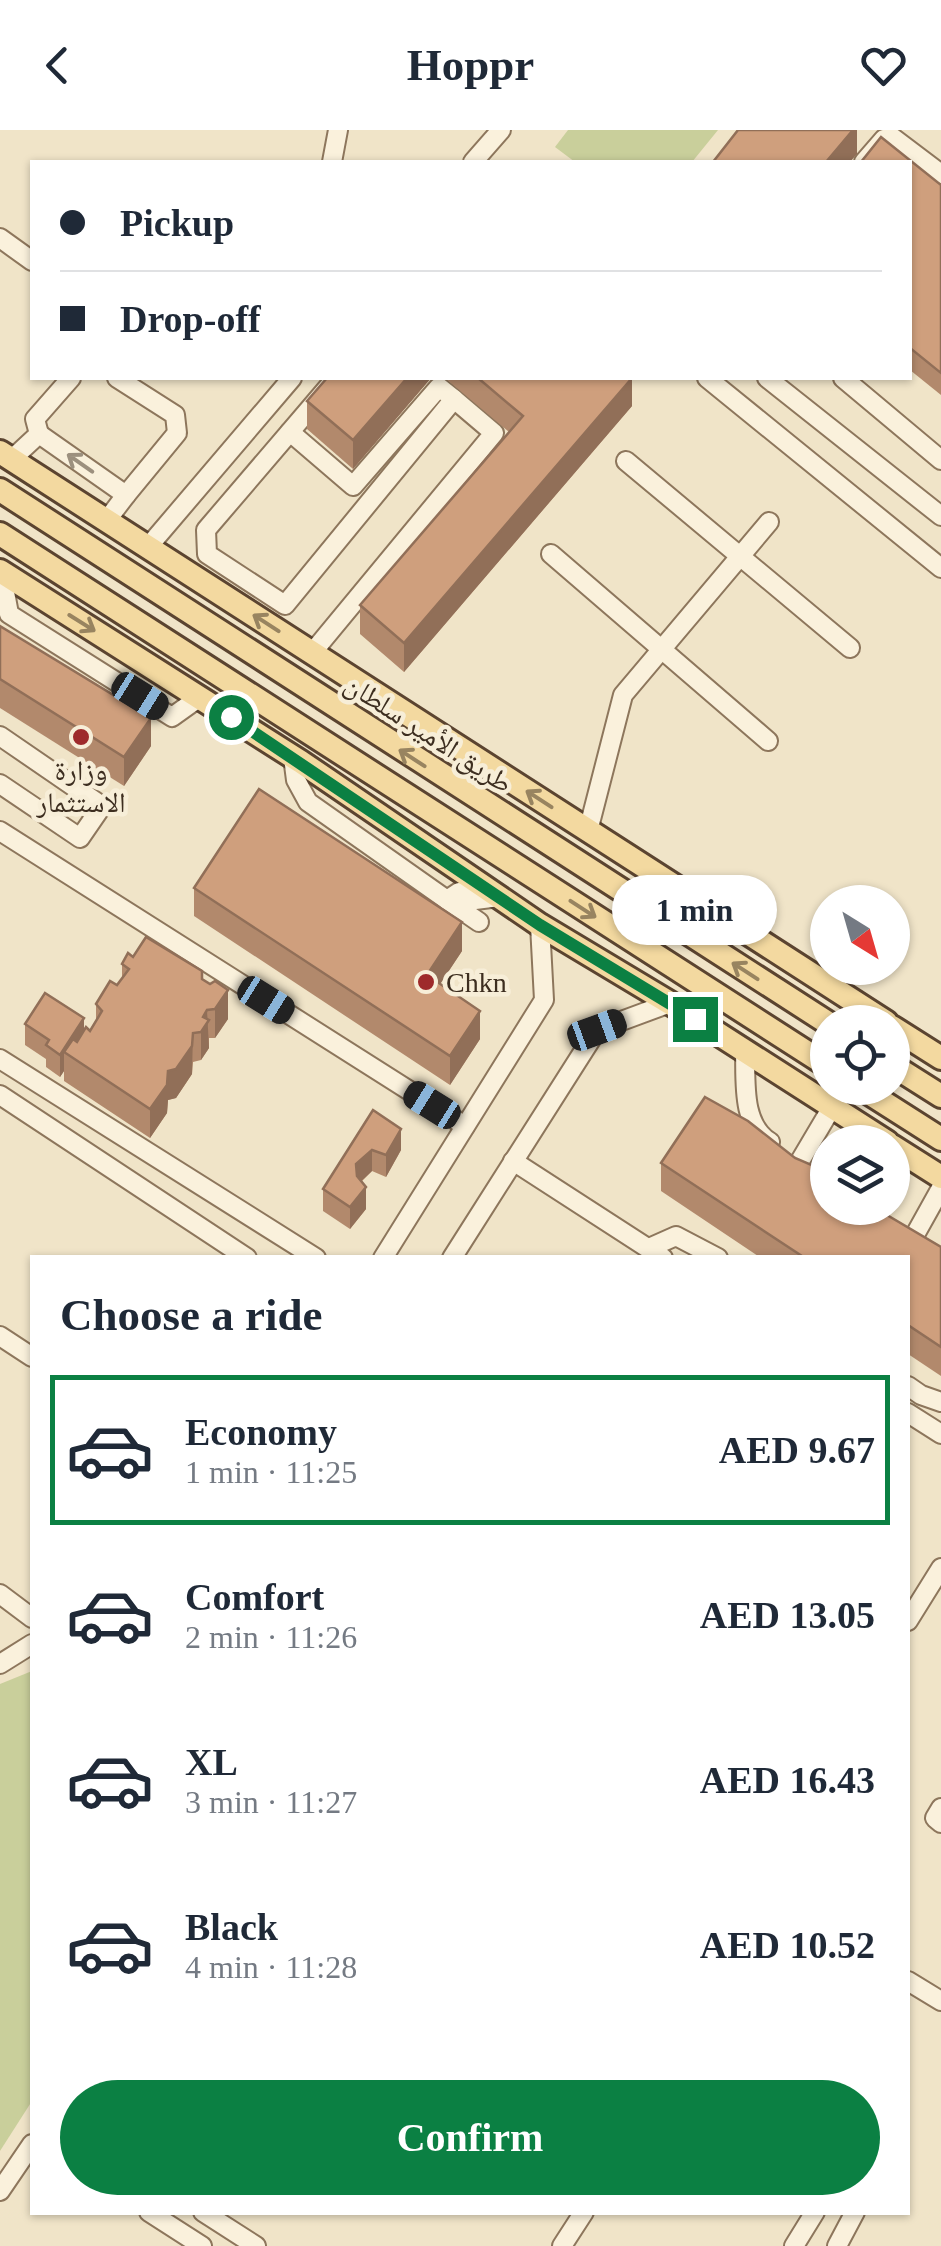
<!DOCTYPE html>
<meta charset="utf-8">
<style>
body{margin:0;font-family:"Times New Roman","Noto Naskh Arabic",serif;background:#f6f6f7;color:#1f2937;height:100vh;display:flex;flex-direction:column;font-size:38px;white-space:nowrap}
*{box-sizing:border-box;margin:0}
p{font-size:32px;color:#747a83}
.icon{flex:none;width:55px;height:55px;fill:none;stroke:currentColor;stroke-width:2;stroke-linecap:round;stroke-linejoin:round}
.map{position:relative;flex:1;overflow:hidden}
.drawer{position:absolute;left:30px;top:1125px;width:880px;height:960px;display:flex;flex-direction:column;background:#fff;border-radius:0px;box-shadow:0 2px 8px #0004}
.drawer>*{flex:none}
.guide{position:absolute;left:30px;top:30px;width:882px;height:220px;border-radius:0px;box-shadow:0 2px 8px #0004;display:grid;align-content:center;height:220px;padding:0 30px;background:#fff}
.needle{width:65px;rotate:143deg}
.buttons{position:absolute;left:810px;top:755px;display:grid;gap:20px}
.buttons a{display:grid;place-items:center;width:100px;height:100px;border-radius:50%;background:#fff;box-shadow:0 2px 8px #0004;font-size:50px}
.end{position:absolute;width:45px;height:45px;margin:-22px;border:12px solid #0b8043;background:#fff;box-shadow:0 0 0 5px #fff}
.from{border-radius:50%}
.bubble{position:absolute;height:70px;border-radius:35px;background:#fff;box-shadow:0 2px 8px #0004;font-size:32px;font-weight:700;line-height:70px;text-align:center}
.car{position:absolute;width:30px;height:60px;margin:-30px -15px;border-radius:12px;box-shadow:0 0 8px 2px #0007;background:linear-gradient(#222 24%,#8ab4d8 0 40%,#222 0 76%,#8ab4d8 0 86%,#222 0)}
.guide b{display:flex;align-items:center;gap:35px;height:95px;font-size:38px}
.guide b+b{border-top:2px solid #e0e1e3}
.guide i{width:25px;height:25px;background:#1f2937}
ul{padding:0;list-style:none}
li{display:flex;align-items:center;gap:30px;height:150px;margin:0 20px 15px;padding:0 10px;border:5px solid transparent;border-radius:0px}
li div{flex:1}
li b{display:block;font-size:38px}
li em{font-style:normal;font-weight:700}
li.on{border-color:#0b8043}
li>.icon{width:90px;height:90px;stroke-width:1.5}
h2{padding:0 30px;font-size:45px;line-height:120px}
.action{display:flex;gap:20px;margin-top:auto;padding:20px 30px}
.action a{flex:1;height:115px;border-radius:60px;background:#0b8043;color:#fff;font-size:40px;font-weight:700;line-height:115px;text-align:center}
header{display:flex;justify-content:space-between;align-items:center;height:130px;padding:0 30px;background:#fff;font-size:45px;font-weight:700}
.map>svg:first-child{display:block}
</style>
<header><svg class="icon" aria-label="back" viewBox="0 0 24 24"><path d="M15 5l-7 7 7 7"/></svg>Hoppr<svg class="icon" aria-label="heart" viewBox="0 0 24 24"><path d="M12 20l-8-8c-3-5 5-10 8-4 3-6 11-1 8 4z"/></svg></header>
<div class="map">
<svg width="941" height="2116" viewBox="0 0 941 2116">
<rect width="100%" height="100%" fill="#f0e4c8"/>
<g fill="#c9cf9b">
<polygon points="568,0 718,0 692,32 575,32 555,17"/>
<polygon points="32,1541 32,1971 0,2021 0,1554"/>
</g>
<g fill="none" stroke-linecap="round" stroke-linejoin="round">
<defs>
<g id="minor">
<polyline points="332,32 338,0"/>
<polyline points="473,32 501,0"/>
<polyline points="864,32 884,9 892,7 941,44"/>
<polyline points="0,108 32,131"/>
<polyline points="117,248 175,285 177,303 126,365"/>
<polyline points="707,248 941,438"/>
<polyline points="767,248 941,386"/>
<polyline points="843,248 941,330"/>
<polyline points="290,302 353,356 439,257 454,269"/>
<polyline points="39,304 35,289 71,248"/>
<polyline points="12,329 39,304 126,365 107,390"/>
<polyline points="626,331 850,518"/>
<polyline points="148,417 292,248"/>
<polyline points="551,424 768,611"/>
<polyline points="1,441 9,484 172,587 200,567"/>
<polyline points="312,523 494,303 454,269 285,475 207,424 206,400 336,248"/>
<polyline points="0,606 102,676 80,708 0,654"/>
<polyline points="293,627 296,650 308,672 447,770 459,762 475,770 499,767"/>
<polyline points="0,701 465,996"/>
<polyline points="588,701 623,565 769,392"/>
<polyline points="447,770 479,792"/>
<path d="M745,921C746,951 741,994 770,1012"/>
<polyline points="0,929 316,1128"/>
<polyline points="0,965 247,1128"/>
<polyline points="513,1031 663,1128"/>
<polyline points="800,1031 832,977"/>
<polyline points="916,1103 941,1058"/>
<polyline points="649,1118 676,1106 718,1128"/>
<polyline points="383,1128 544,870 540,795"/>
<polyline points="452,1128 597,900 670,873"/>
<polyline points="0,1206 32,1227"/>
<polyline points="908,1256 921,1265 941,1272"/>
<polyline points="908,1283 941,1304"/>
<polyline points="0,1464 32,1488"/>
<polyline points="908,1491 941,1438"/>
<polyline points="0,1534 32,1514"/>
<polyline points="941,1678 935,1688 941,1693"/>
<polyline points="908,1851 941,1871"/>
<polyline points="0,2061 32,2014"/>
<polyline points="149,2082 202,2116"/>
<polyline points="203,2082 256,2116"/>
<polyline points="562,2116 584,2082"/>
<polyline points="794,2116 815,2082"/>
<polyline points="837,2116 855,2082"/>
</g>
<g id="major">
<polyline points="0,322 886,892"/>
<polyline points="0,360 828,893"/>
<polyline points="0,404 828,936"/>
<polyline points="0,441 301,632 540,795 670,873 887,1012"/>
<polyline points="892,897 941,928"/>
<polyline points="892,935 941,966"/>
<polyline points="861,958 941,1009"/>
<polyline points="892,1016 941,1047"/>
</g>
</defs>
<use href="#minor" stroke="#8d765c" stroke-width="22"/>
<use href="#major" stroke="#5b4430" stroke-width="28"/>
<use href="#minor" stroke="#faf1dc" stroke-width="18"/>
<use href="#major" stroke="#f3d9a0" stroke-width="22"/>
</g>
<g fill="#b2896c">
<polygon points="910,32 941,55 941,265 910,240"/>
<polygon points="327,248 431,248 353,339 307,299 307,271"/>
<polygon points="445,248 632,248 632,276 404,542 360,504 360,475 509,302"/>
<polygon points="0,496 151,616 124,656 0,578"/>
<polygon points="194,758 462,821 440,854 480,909 450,955 194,786"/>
<polygon points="133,827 202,849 228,889 215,908 209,908 209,918 201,930 193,932 192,944 176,968 168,970 167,983 150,1008 64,951 64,941 60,947 46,937 46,929 25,915 25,894 90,901 96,891 96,874 117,855 122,849 122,834"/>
<polygon points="356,1006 401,1020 386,1047 372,1041 362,1051 366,1079 350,1099 323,1081 323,1059"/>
<polygon points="661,1033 828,1078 941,1117 941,1246 908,1224 908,1128 761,1128 661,1061"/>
</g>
<g fill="#916f58">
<polygon points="853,0 857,0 857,24 850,32 826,32"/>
<polygon points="407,248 431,248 353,339 353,310"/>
<polygon points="632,248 632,276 404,542 404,513"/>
<polygon points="151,588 151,616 124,656 124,627"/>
<polygon points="462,792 462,821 427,874 427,845"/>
<polygon points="228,860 228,889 215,908 215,879"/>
<polygon points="207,880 209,918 201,930 201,902 203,887"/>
<polygon points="480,881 480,909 450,955 450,926"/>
<polygon points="84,888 84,910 64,922 64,941 60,947 60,925"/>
<polygon points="193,903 192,944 176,968 168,970 167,983 150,1008 150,979 168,941"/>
<polygon points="401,999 401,1020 386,1047 386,1025"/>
<polygon points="372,1020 372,1041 356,1056 356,1034"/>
<polygon points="366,1057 366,1079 350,1099 350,1077"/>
</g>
<g fill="#cf9f7d" stroke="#916f58" stroke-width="2.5">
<polygon points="738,0 853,0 826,32 713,32"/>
<polygon points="881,7 941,55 941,243 910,218 910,32 861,32"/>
<polygon points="327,248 407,248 353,310 307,271"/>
<polygon points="478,248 632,248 404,513 360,475 523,286"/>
<polygon points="0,496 151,588 124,627 0,549"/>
<polygon points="259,659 462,792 427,845 480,881 450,926 194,758"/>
<polygon points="146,807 202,841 202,849 210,854 215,851 228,860 215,879 207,880 203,887 209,890 201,902 193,903 192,916 176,939 168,941 167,955 150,979 64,922 73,909 77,912 86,897 90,901 102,881 96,874 110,851 117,855 129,839 122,834 128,823 133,827"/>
<polygon points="45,863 84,888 60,925 46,915 49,910 25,894"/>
<polygon points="705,967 748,991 795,1028 828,1042 828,1078 875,1078 941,1117 941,1217 908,1195 908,1128 805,1128 661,1033"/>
<polygon points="373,980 401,999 386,1025 372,1020 356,1034 357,1046 366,1057 350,1077 323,1059"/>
</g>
<defs><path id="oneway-shaft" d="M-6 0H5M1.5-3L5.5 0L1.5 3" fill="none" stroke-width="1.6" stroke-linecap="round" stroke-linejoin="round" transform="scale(2.5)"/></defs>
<use stroke="#9c907e" href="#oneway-shaft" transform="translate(80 333) rotate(-145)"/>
<g stroke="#988460">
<use href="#oneway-shaft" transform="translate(82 493) rotate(32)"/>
<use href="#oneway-shaft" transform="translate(266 493) rotate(-147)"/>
<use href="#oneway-shaft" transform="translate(412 628) rotate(-147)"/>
<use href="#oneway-shaft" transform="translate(539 669) rotate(-147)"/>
<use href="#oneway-shaft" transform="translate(583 779) rotate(33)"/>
<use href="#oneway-shaft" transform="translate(745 841) rotate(-147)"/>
</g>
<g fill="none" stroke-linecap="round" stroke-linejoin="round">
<polyline stroke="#0b8043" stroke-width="12" points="231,587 540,795 695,889"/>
</g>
<g fill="#9e2a2b" stroke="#f7eed8" stroke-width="4">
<circle cx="81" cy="607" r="10"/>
<circle cx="426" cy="852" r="10"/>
</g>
<g text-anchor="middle" stroke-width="9" stroke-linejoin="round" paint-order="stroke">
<g font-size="28" fill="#3d2e20" stroke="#f7eed8">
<text transform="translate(429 603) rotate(33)" y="10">طريق الأمير سلطان</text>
</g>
<g font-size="28" fill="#3d2e20" stroke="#f7eed8">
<text x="81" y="650">وزارة<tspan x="81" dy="32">الاستثمار</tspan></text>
<text x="446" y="862" text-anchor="start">Chkn</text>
</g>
</g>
</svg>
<div class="buttons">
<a><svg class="needle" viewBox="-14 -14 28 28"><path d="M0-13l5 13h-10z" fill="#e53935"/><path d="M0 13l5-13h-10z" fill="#747a83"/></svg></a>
<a><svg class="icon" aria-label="locate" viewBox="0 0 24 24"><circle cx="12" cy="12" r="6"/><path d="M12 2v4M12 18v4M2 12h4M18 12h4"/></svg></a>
<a><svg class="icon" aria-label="layers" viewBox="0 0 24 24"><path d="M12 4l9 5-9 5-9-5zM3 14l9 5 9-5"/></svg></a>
</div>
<i class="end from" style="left:231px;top:587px"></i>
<i class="end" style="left:695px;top:889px"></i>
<div class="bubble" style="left:612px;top:745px;width:165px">1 min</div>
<i class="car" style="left:140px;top:566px;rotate:122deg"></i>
<i class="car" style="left:266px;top:870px;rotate:122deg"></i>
<i class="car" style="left:597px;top:900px;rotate:70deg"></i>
<i class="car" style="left:432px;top:975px;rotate:302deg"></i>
<div class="guide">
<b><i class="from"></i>Pickup</b>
<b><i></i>Drop-off</b>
</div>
<section class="drawer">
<h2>Choose a ride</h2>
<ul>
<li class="on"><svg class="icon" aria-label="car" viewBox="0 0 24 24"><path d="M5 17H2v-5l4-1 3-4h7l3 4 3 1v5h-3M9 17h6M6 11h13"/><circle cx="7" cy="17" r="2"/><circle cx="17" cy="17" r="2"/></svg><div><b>Economy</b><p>1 min · 11:25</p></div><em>AED 9.67</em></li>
<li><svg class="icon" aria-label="car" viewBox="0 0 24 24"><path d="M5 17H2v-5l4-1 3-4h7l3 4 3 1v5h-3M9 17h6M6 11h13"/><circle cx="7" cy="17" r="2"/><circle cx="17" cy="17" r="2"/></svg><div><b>Comfort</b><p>2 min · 11:26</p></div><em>AED 13.05</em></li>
<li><svg class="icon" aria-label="car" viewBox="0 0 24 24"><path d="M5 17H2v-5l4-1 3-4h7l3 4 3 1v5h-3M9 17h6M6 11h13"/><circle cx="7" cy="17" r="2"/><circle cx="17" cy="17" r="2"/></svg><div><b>XL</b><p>3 min · 11:27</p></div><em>AED 16.43</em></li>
<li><svg class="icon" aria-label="car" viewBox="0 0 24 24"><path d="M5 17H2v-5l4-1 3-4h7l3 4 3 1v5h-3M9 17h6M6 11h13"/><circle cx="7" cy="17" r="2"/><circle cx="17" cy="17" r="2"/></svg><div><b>Black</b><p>4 min · 11:28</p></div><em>AED 10.52</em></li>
</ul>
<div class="action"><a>Confirm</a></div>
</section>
</div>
